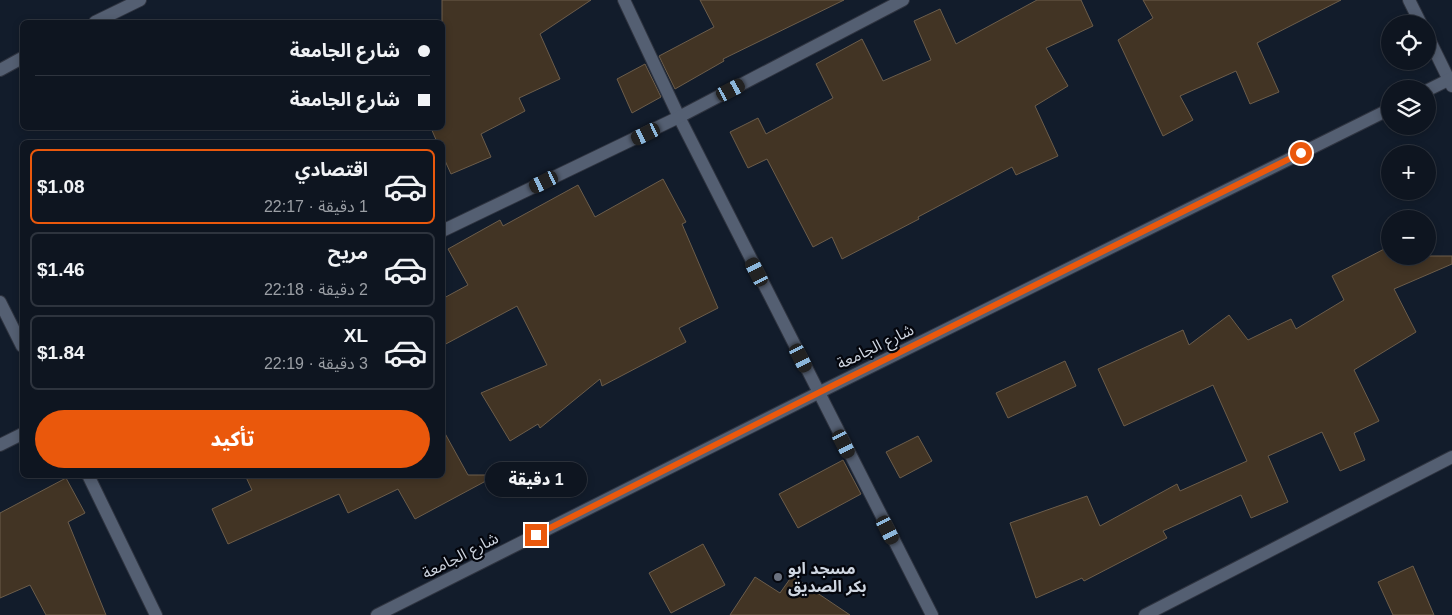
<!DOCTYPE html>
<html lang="ar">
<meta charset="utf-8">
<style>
body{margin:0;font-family:Arial,"Noto Sans Arabic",sans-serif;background:#1c222d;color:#f1f3f6;direction:rtl;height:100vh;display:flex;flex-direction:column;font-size:19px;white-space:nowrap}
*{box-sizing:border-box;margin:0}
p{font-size:16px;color:#9b9fa5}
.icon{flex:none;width:28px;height:28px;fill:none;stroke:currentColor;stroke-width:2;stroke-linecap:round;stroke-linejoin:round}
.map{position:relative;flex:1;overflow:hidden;direction:ltr}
.panel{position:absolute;left:20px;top:140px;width:425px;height:338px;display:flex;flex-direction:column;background:#0e1520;border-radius:8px;box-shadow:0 2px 8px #0003,0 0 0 1px #2e343e;direction:rtl}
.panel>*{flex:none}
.top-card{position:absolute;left:20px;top:20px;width:425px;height:110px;border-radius:8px;box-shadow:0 2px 8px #0003,0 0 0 1px #2e343e;direction:rtl;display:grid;align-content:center;height:110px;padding:0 15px;background:#0e1520}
.tools{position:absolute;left:1381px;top:15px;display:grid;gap:10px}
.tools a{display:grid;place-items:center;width:55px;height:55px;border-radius:50%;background:#0e1520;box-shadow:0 2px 8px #0003,0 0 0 1px #2e343e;font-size:25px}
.end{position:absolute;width:22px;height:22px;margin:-11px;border:6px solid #ea580c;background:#fff;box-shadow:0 0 0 2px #fff}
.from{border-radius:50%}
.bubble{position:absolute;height:35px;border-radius:18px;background:#0e1520;box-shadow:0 2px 8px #0003,0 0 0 1px #2e343e;font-size:16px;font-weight:800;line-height:35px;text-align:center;direction:rtl}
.car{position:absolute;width:15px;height:30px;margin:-15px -8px;border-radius:6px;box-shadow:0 0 4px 1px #0007;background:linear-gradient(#222 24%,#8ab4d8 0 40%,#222 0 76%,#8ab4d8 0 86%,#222 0)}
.top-card b{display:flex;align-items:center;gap:18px;height:48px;font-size:19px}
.top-card b+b{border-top:1px solid #2e343e}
.top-card i{width:12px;height:12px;background:#f1f3f6}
ul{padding:9px 0 0;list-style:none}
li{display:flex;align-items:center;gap:15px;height:75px;margin:0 10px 8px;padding:0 5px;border:2px solid #2e343e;border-radius:8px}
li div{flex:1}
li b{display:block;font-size:19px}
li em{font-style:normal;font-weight:800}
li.on{border-color:#ea580c}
li>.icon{width:45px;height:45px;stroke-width:1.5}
.primary-button{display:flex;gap:10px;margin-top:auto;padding:10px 15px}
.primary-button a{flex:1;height:58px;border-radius:30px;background:#ea580c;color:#fff;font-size:20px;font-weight:800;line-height:58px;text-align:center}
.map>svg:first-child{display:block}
</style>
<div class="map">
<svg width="1452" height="615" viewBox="0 0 1452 615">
<rect width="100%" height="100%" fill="#121c2b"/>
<g fill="#423424" stroke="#6c5d4b">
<polygon points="442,0 591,0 540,34 560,79 519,98 525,111 481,134 491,157 451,174 442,154 442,142 437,142 431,128 442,128"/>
<polygon points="700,0 844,0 723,59 724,61 675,89 659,56 714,27"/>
<polygon points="1037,0 1081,0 1093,26 1046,48 1068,86 1035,106 1058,156 1016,175 1012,167 918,217 919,219 842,259 832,237 813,247 767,159 748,168 730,132 758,118 766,134 833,98 816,64 862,39 883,81 931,60 914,21 940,9 956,44"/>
<polygon points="1143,0 1341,0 1257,43 1279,92 1250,104 1236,71 1180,96 1193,120 1163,136 1118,40 1153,18"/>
<polygon points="645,64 661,97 632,113 617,79"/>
<polygon points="663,179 686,222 682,224 718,308 679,328 686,342 602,386 600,379 540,428 538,424 510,441 481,393 547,365 517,306 442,346 442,299 468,285 448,249 500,220 503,226 578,185 595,217"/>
<polygon points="1390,246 1390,256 1452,256 1452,264 1394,289 1416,332 1354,370 1379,421 1354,433 1365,460 1340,471 1322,432 1268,456 1288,502 1251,518 1241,495 1163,531 1167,538 1084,581 1082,578 1036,598 1010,523 1087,496 1100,526 1177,484 1180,491 1247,461 1213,385 1124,426 1098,369 1183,330 1189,345 1229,315 1248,340 1291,319 1296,329 1344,300 1332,276"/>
<polygon points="1065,361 1076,386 1008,418 996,393"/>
<polygon points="442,428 468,475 497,475 415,519 398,489 348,513 339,494 228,544 212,509 252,490 245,475 442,475"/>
<polygon points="918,436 932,461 900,478 886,452"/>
<polygon points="843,460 861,494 798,528 779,494"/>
<polygon points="66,478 85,513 68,522 106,615 46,615 30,585 0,598 0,513"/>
<polygon points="703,544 725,585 671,613 649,573"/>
<polygon points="1413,566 1434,615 1393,615 1378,582"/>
<polygon points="792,576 850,615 730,615 755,577 780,593"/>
</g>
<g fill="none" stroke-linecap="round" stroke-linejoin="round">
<defs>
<g id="minor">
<polyline points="624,0 679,117 932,615"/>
<polyline points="1409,0 1421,24"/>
<polyline points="95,22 140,0"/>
<polyline points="1428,37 1452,86"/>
<polyline points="0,70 22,58"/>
<polyline points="442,231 679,117 903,0"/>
<polyline points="0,302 22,346"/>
<polyline points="0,445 22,434"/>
<polyline points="88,475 156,615"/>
<polyline points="1145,615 1452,457"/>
</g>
<g id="tertiary">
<polyline points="1428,90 1452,78"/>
<polyline points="377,615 818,393 1390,109"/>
</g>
</defs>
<use href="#minor" stroke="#2f3440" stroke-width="14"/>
<use href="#tertiary" stroke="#2f3440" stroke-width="14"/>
<use href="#minor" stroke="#545f72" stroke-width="12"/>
<use href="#tertiary" stroke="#545f72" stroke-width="12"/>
</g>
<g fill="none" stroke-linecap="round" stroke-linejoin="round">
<polyline stroke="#ea580c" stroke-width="6" points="536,535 836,384 1301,153"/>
</g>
<circle fill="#6b7280" stroke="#04060d" stroke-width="2" cx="778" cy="577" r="5"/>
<g text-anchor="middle" stroke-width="4.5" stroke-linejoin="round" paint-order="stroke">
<g font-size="16" fill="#cfd6e1" stroke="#04060d">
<text transform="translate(875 346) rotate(-26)" y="6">شارع الجامعة</text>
<text transform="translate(460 555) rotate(-27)" y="6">شارع الجامعة</text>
</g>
<g font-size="16" font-weight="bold" fill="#cfd6e1" stroke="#04060d" text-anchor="start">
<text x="788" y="574">مسجد ابو<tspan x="788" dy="18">بكر الصديق</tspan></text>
</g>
</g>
</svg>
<div class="tools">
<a><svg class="icon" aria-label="locate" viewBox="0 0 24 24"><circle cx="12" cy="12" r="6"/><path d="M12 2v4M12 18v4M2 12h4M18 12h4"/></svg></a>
<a><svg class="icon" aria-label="layers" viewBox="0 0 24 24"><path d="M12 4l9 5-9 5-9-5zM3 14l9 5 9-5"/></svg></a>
<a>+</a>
<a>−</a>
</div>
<i class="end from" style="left:1301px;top:153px"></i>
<i class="end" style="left:536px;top:535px"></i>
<div class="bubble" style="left:485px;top:462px;width:102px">1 دقيقة</div>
<i class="car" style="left:731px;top:90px;rotate:62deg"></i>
<i class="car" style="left:646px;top:134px;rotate:244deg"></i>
<i class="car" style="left:544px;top:182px;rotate:244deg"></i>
<i class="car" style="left:757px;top:272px;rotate:333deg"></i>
<i class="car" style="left:801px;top:358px;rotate:153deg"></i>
<i class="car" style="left:844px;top:444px;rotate:153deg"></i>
<i class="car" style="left:888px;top:530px;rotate:153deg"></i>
<div class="top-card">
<b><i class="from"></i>شارع الجامعة</b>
<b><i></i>شارع الجامعة</b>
</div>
<section class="panel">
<ul>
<li class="on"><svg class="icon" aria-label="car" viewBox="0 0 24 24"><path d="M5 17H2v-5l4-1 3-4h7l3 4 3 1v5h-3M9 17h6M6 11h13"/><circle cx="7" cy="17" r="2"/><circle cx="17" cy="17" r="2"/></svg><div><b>اقتصادي</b><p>1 دقيقة · 22:17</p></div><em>$1.08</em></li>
<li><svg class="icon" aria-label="car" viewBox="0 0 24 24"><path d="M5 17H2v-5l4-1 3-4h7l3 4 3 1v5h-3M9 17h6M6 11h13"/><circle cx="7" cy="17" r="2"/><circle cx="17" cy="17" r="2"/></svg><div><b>مريح</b><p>2 دقيقة · 22:18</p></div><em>$1.46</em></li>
<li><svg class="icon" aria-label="car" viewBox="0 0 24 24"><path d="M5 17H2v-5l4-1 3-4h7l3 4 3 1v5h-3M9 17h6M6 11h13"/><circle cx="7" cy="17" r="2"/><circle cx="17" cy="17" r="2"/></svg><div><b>XL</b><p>3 دقيقة · 22:19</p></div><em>$1.84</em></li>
</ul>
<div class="primary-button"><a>تأكيد</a></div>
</section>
</div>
